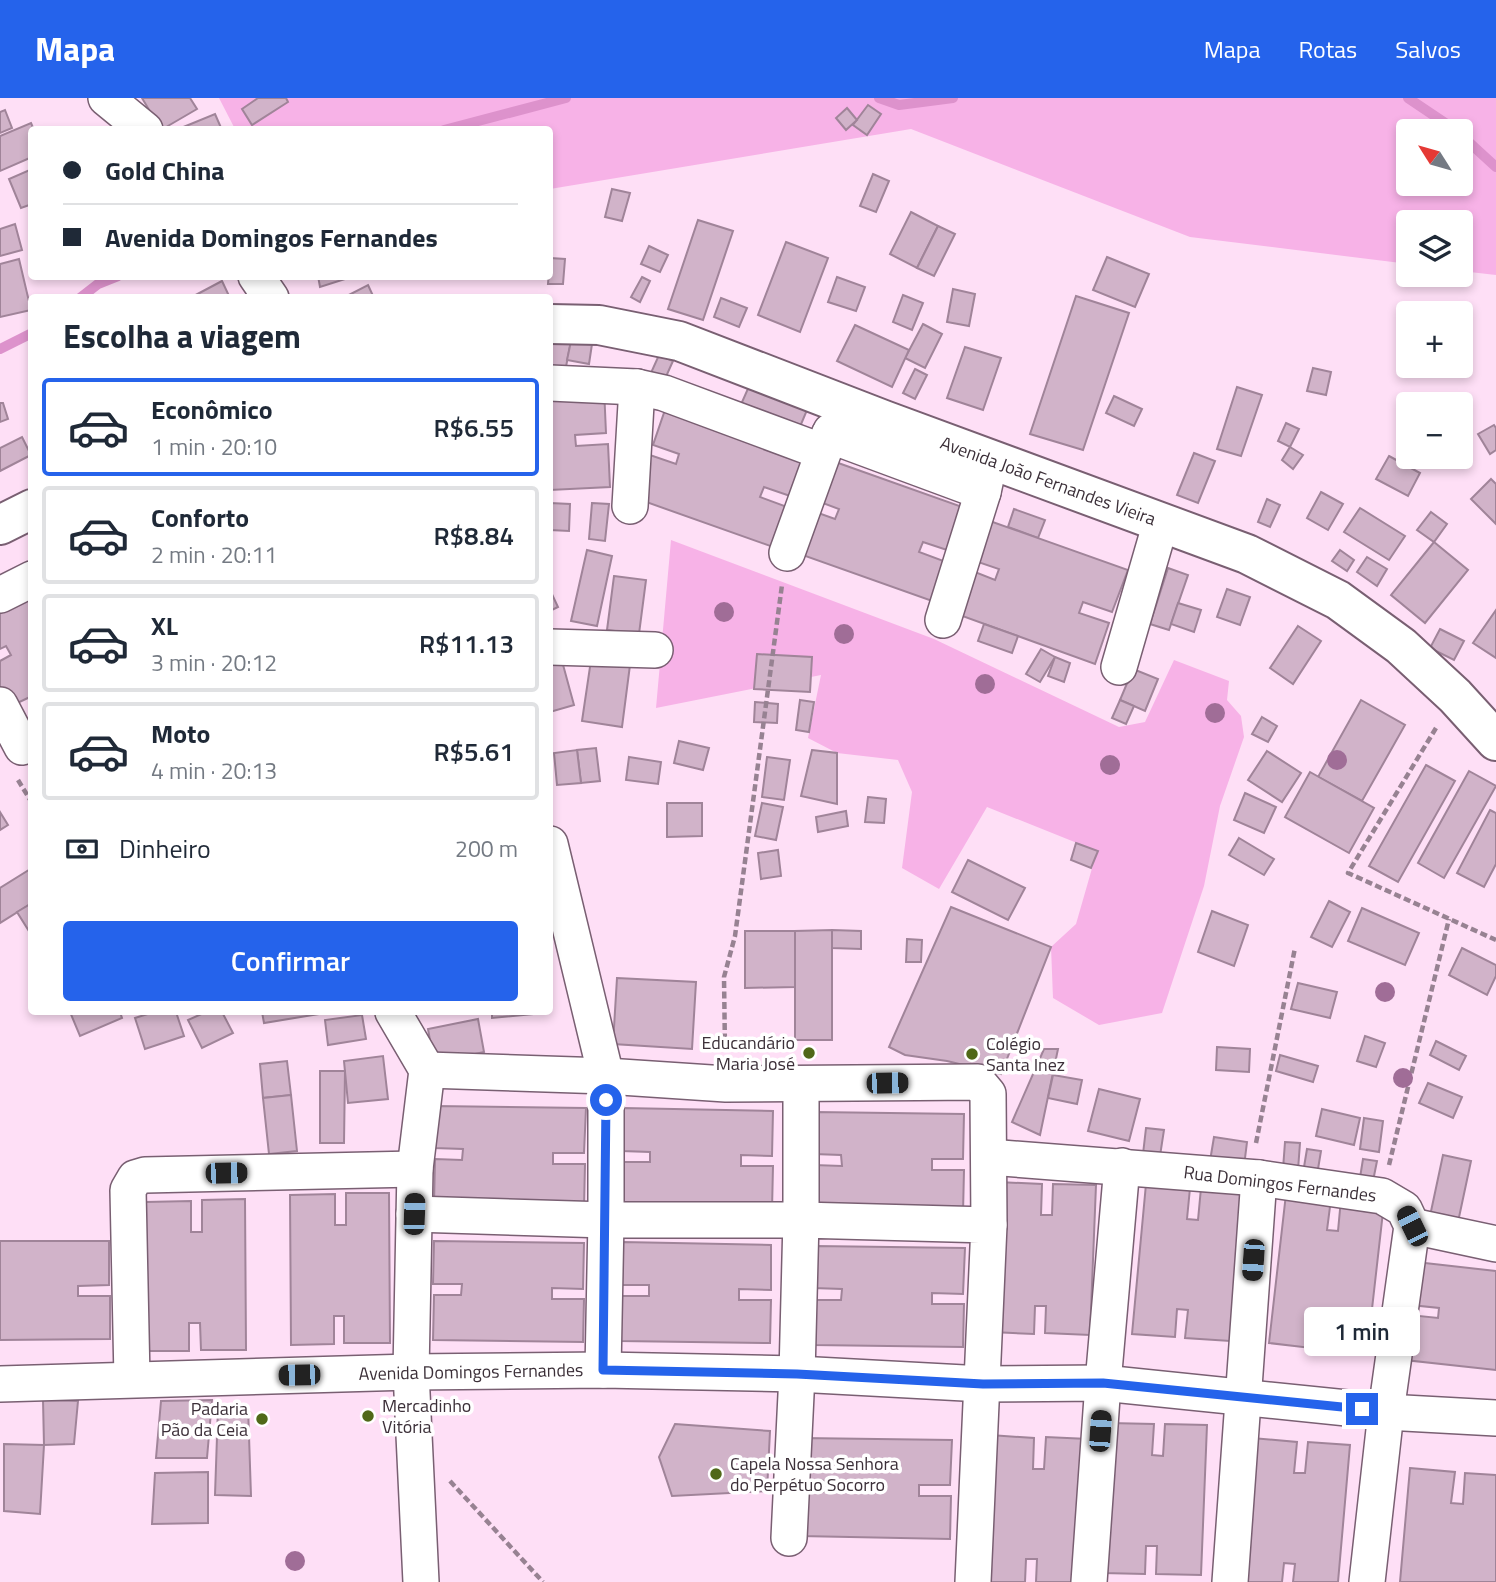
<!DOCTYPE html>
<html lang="pt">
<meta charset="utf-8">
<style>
body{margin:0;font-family:"Titillium Web",sans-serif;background:#f6f6f7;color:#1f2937;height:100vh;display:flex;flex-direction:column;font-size:26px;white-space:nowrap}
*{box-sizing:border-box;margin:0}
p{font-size:23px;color:#747a83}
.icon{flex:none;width:38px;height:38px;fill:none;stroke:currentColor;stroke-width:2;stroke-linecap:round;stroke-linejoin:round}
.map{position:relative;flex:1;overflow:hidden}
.drawer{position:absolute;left:28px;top:196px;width:525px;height:721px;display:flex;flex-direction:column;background:#fff;border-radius:7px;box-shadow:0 4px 10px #0003}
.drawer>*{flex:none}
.hud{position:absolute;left:28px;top:28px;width:525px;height:154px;border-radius:7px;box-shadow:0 4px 10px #0003;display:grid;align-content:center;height:154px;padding:0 35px;background:#fff}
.needle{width:46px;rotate:307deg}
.controls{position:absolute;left:1396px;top:21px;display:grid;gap:14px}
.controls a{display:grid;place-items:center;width:77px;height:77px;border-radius:7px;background:#fff;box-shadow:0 4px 10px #0003;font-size:35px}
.end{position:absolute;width:32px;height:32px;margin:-16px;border:9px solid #2563eb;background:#fff;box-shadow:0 0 0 4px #fff}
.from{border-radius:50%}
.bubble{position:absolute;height:49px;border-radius:7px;background:#fff;box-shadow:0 4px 10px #0003;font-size:23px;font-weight:600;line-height:49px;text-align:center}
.car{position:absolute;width:21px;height:42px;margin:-21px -10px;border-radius:9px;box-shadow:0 0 5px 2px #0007;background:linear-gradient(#222 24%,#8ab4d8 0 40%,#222 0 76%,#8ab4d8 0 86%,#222 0)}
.hud b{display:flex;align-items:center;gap:24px;height:66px;font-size:26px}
.hud b+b{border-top:2px solid #e0e1e3}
.hud i{width:18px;height:18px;background:#1f2937}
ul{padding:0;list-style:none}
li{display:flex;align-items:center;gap:21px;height:98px;margin:0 14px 10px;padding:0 21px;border:4px solid #e0e1e3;border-radius:7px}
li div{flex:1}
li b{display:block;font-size:26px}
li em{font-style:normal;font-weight:600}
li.on{border-color:#2563eb}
li>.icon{width:63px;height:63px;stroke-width:1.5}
h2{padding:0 35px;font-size:32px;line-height:84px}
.pay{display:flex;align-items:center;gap:18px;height:77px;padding:0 35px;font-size:26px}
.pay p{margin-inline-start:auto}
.button{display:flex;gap:14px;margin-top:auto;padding:14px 35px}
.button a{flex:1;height:80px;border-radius:7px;background:#2563eb;color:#fff;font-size:28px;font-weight:600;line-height:80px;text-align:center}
header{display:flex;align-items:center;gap:42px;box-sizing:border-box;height:98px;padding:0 35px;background:#2563eb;color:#fff}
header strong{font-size:33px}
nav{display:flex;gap:38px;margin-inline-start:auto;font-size:24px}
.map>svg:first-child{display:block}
</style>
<header>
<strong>Mapa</strong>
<nav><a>Mapa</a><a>Rotas</a><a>Salvos</a></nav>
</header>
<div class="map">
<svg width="1496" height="1484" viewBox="0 0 1496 1484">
<rect width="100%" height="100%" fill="#fedff6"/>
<g fill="#f7b2e7" fill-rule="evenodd">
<path d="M219,0H1496V177L1461,173V124H1409V166L1190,139L911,31L550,91V32L235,31ZM1409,33H1461V86H1409Z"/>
<polygon points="671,442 934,541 1119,629 1145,624 1174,562 1229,583 1227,602 1241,618 1244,639 1220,708 1204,788 1162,915 1099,927 1053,900 1051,849 1076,826 1097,753 987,709 939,791 902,770 912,694 898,662 837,655 808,640 821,577 656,610"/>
</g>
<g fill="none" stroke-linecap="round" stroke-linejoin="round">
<g stroke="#dd92cc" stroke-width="10">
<polyline points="879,0 899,7 953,0"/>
<polyline points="1408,0 1457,33"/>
<polyline points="444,32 566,0"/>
<polyline points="1461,37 1496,69"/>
<polyline points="80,200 98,186 118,178"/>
<polyline points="0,251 32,235"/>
</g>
</g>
<g fill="#d1b3c9" stroke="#a08499" stroke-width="2">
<polygon points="142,0 190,0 197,11 161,32"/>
<polygon points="258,0 286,0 288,4 252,27 242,11"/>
<polygon points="868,7 881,16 867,37 853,27"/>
<polygon points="847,10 857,22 846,32 836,20"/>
<polygon points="5,12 12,30 0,35 0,14"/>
<polygon points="215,16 222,32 181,32 181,30"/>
<polygon points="31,25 34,32 32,32 32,59 0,73 0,38"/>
<polygon points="32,71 32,106 21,110 9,81"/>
<polygon points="873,76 889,83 876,114 860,108"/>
<polygon points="612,91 630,95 622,123 605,119"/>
<polygon points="911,114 938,128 917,170 890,156"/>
<polygon points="698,122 733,133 703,222 668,211"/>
<polygon points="15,126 22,152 0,158 0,131"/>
<polygon points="938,128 955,136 934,178 917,170"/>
<polygon points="786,144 828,160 800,234 758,217"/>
<polygon points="649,148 668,157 660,174 641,166"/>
<polygon points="1107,159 1149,176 1135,209 1093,192"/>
<polygon points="550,160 565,161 563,186 548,186"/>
<polygon points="19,161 31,212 0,219 0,166"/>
<polygon points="318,178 345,178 345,181 320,189"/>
<polygon points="642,179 650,183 640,204 631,199"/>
<polygon points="837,179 865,189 856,213 828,204"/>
<polygon points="222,183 230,200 190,200"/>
<polygon points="368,187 374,200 343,200"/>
<polygon points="953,191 975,196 969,228 947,224"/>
<polygon points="903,197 923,205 912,232 893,224"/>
<polygon points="1076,198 1129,215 1083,352 1030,336"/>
<polygon points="721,200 747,210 739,229 714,219"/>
<polygon points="923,226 942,236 925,270 905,260"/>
<polygon points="855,227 909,252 892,289 837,263"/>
<polygon points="550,239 571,243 565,274 550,272"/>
<polygon points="571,243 592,246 589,266 567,262"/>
<polygon points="965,249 1001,260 983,312 947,300"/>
<polygon points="659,257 673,263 660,292 646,286"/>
<polygon points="1313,270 1331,274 1326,297 1307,293"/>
<polygon points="915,271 927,277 915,301 903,295"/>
<polygon points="750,286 807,312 797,336 739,311"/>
<polygon points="1237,289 1262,297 1241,358 1217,351"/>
<polygon points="604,290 606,335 575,337 576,348 608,346 610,389 550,392 550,293"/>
<polygon points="1114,298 1142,311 1134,328 1106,315"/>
<polygon points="0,305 3,305 8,321 0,324"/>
<polygon points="667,306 809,357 793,399 764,389 760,399 790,410 776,450 635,400 650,357 676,366 679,356 653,347"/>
<polygon points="1286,325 1299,331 1290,349 1278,343"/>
<polygon points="1494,327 1496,330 1496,352 1490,356 1478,336"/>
<polygon points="22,339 31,357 0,373 0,350"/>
<polygon points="1290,349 1303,357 1293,371 1282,362"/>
<polygon points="1194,355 1215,363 1198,405 1177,397"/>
<polygon points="1389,358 1420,375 1408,398 1376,381"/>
<polygon points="827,361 968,411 953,454 923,444 919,454 949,465 935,504 794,454 810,412 835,421 839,411 812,401"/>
<polygon points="1491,381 1496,386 1496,426 1471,401"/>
<polygon points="1321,394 1343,406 1328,432 1307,420"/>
<polygon points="1267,401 1280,407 1270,429 1258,424"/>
<polygon points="550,405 570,406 569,433 550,432"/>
<polygon points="592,405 609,406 605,443 589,441"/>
<polygon points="1360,410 1405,438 1389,462 1344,434"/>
<polygon points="1014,411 1045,422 1038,440 1008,429"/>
<polygon points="1431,414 1447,426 1434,444 1417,432"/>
<polygon points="987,422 1128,472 1112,514 1083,504 1079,515 1109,525 1095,566 954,515 970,472 995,482 999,471 972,462"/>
<polygon points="1434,444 1468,472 1425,525 1391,497"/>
<polygon points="587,452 612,458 597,528 571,523"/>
<polygon points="1340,452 1354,462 1347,473 1332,463"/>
<polygon points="1367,459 1387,471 1377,488 1357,474"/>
<polygon points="1168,470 1188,477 1169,532 1150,526"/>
<polygon points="614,478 646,482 639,536 607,532"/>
<polygon points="32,488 32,598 7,610 0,597 0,563 11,557 6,548 0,551 0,504"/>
<polygon points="1227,491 1250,499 1240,527 1217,519"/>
<polygon points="550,492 558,509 550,513"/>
<polygon points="1178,505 1201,512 1194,534 1171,526"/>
<polygon points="1496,512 1496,560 1473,545"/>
<polygon points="984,526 1018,538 1012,555 978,543"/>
<polygon points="1298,528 1321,543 1293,586 1270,570"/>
<polygon points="1440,531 1464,543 1454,562 1430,550"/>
<polygon points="1041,551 1055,559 1040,584 1026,576"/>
<polygon points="757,556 812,559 810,594 754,591"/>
<polygon points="1055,559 1070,565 1064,584 1048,578"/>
<polygon points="591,562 630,567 622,629 582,623"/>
<polygon points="562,563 574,607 550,614 550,566"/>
<polygon points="1133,571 1158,581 1145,613 1120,602"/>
<polygon points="800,602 814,604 809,634 796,632"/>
<polygon points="1120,602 1134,608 1126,626 1112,620"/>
<polygon points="1361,602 1405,627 1362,703 1318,679"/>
<polygon points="755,604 778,606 777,625 754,624"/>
<polygon points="1262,619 1277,628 1268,644 1252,636"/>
<polygon points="679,643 709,650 703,672 674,665"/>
<polygon points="596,650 600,683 581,685 577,652"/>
<polygon points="577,652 581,685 557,687 554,655"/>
<polygon points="812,652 837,655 837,706 801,698"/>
<polygon points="1267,653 1301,675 1282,704 1248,682"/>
<polygon points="629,659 661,664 658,686 626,682"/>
<polygon points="767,659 790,662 784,702 762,699"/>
<polygon points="1426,667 1455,683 1398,784 1369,768"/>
<polygon points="1469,673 1496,688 1444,780 1418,765"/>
<polygon points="1310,674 1374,710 1349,755 1285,719"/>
<polygon points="1245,695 1276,709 1264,735 1234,722"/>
<polygon points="868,699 886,701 884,725 865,724"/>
<polygon points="667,705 702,705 702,738 667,739"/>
<polygon points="762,705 783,709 776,742 755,738"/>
<polygon points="1490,712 1496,715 1496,766 1484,789 1457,775"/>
<polygon points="846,713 848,728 818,734 816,719"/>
<polygon points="0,714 8,727 0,732"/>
<polygon points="1239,740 1274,761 1264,777 1229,757"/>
<polygon points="1076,745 1098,753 1091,770 1071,762"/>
<polygon points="778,752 781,778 761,781 758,755"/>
<polygon points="968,762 1025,790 1008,822 952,794"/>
<polygon points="32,770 32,805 0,825 0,790"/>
<polygon points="1329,803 1350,814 1332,849 1311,839"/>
<polygon points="32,805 32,838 17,814"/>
<polygon points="951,809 1051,849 1001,976 947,963 905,957 889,949"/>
<polygon points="1362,810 1419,835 1405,867 1348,843"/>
<polygon points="1212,813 1248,827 1234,868 1198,854"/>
<polygon points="832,832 861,833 861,851 832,850"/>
<polygon points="832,832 832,942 795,942 795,833"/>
<polygon points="745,833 795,833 795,889 745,890"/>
<polygon points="907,841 922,842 921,864 906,864"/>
<polygon points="1462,850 1496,867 1496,878 1487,897 1449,877"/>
<polygon points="617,880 696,884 692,951 613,946"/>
<polygon points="1298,885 1337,894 1330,920 1291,911"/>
<polygon points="70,914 120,914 122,920 80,938"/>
<polygon points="154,914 176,914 184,938 145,951 135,920"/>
<polygon points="206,914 222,914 233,935 202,950 188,922"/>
<polygon points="262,914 324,914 325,915 264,925"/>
<polygon points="492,914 543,914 543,915 492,920"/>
<polygon points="362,917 366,941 328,947 325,922"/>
<polygon points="478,921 484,954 434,965 428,931"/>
<polygon points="1365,938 1385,945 1376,969 1357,963"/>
<polygon points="1436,943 1466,958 1459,972 1430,957"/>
<polygon points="1217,949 1250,951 1249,974 1216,972"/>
<polygon points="1044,951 1058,951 1040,1037 1012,1024"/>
<polygon points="1280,957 1318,968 1313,984 1276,973"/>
<polygon points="383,958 388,1001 348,1005 344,963"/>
<polygon points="287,963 291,997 263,1000 260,966"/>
<polygon points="320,973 345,973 344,1045 320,1045"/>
<polygon points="1053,977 1082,982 1077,1006 1048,1000"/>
<polygon points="1428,985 1462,999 1453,1020 1419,1005"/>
<polygon points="1099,991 1140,1001 1129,1043 1088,1033"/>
<polygon points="291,997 297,1053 269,1056 263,1000"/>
<polygon points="435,1008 586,1010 584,1055 553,1055 553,1066 585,1066 584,1109 434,1106 435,1061 462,1062 463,1051 434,1050"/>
<polygon points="623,1010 773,1013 772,1058 741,1057 741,1068 773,1068 772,1112 622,1109 623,1064 650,1064 650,1054 622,1053"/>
<polygon points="1322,1011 1360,1020 1354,1047 1316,1038"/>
<polygon points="815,1014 964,1016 963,1061 932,1061 932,1072 964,1072 963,1115 813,1112 814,1067 842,1068 841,1057 814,1056"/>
<polygon points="1364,1020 1383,1023 1379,1054 1360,1051"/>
<polygon points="1146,1030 1164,1032 1160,1058 1143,1056"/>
<polygon points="1214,1039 1247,1044 1244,1068 1210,1063"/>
<polygon points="1285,1044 1300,1045 1298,1072 1283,1071"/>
<polygon points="1307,1051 1321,1053 1317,1077 1303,1075"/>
<polygon points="1443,1057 1471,1063 1458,1124 1430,1118"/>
<polygon points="1363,1061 1377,1063 1372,1088 1359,1086"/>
<polygon points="998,1084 1042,1086 1041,1117 1052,1117 1053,1086 1096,1087 1090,1237 1045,1235 1046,1208 1035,1208 1034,1236 992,1234"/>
<polygon points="1146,1086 1190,1090 1187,1121 1198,1122 1201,1090 1244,1093 1230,1243 1185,1240 1188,1212 1177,1211 1175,1239 1132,1236"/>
<polygon points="346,1095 389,1095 390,1245 344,1245 344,1218 334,1218 334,1246 291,1247 290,1097 335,1096 335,1127 346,1127"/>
<polygon points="1286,1096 1331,1101 1327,1132 1338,1133 1341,1101 1384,1105 1367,1255 1322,1250 1325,1223 1315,1222 1311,1250 1269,1245"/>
<polygon points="245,1101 246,1252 201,1252 200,1225 189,1225 189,1253 147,1253 146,1104 191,1103 191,1134 202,1134 202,1102"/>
<polygon points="0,1143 109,1143 109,1187 78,1188 78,1198 110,1198 110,1241 0,1242"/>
<polygon points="434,1143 584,1145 583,1191 552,1190 552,1201 584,1201 583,1244 433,1242 434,1197 461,1197 462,1186 433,1186"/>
<polygon points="622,1144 771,1147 771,1192 739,1191 739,1202 771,1202 770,1245 620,1243 621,1198 649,1198 649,1187 621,1187"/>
<polygon points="815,1148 965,1150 963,1196 932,1195 932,1206 964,1206 963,1249 813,1247 814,1202 841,1202 842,1191 813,1190"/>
<polygon points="1416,1164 1496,1173 1496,1272 1405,1262 1410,1217 1438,1220 1439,1210 1411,1207"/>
<polygon points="43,1302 78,1303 74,1346 44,1347"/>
<polygon points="212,1302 207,1360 156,1360 161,1303"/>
<polygon points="248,1308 251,1398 215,1397 218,1310"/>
<polygon points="1109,1325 1154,1326 1152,1357 1163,1358 1165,1326 1207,1327 1201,1477 1156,1476 1157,1448 1146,1448 1145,1476 1103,1475"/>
<polygon points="675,1326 770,1333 767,1393 672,1398 659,1359"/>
<polygon points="990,1337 1034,1340 1033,1371 1044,1371 1046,1339 1088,1341 1081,1484 1036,1484 1037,1461 1026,1461 1025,1484 983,1484"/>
<polygon points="802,1340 952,1342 950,1387 919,1387 919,1398 951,1398 950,1441 800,1438 801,1393 829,1394 829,1383 800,1382"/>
<polygon points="1252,1340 1297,1344 1294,1375 1305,1375 1308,1344 1350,1347 1338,1484 1293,1484 1295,1466 1284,1465 1282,1484 1239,1484"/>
<polygon points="4,1346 44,1347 40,1416 4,1413"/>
<polygon points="1410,1370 1455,1374 1451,1405 1463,1406 1465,1375 1496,1377 1496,1484 1400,1484"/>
<polygon points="208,1374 208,1425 152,1426 155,1375"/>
</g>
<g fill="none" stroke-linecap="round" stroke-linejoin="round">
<defs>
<g id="street">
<polyline points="106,0 145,32"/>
<polyline points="256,178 271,200"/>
<polyline points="550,285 637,289 664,295 823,354"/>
<polyline points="829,337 983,394"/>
<polyline points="630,408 637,289"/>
<polyline points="787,455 831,333"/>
<polyline points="0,497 32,481"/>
<polyline points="943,522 983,394 990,362"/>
<polyline points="550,549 655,552"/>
<polyline points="1119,569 1161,424"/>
<polyline points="0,607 22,649"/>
<polyline points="393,914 427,972 415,1071 411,1274 421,1484"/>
<polyline points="427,972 606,978 726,986 978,984 988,996 989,1127"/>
<polyline points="989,1059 1259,1080 1382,1098 1404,1111 1412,1128 1386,1314 1367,1484"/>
<polyline points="414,1116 606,1122 606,978 550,746"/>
<polyline points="1412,1128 1496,1146"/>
<polyline points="603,1272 606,1122 801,1122 801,987"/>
<polyline points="132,1281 128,1092 135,1080 145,1077 415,1071"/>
<polyline points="0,1286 411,1274 603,1272 797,1276 983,1286 1103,1285 1386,1314 1496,1320"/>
<polyline points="789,1440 797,1276 801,1122 989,1127 973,1484"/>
<polyline points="1089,1484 1103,1285 1122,1068"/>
<polyline points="1230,1484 1259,1080"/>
</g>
<g id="secondary">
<polyline points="550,226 599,227 679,243 884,322 1247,456 1338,502 1401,548 1455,598 1496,643"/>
<polyline points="0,427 32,411"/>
</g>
</defs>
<use href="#street" stroke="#795f72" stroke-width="38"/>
<use href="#secondary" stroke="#795f72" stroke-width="42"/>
<g stroke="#978292" stroke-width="4.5" stroke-dasharray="7 3.5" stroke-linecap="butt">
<polyline points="1436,630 1348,775 1496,842"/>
<polyline points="18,682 32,705"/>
<polyline points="725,953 724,879 735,838 782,487"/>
<polyline points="1256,1045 1295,850"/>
<polyline points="1389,1067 1449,821"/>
<polyline points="450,1383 543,1484"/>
</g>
<use href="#street" stroke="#fff" stroke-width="35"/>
<use href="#secondary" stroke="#fff" stroke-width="38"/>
</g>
<g fill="#a06d97">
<circle cx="724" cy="514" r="10"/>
<circle cx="844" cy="536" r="10"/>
<circle cx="985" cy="586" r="10"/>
<circle cx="1215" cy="615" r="10"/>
<circle cx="1337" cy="662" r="10"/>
<circle cx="1110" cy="667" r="10"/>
<circle cx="1385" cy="894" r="10"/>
<circle cx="1403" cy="980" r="10"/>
<circle cx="295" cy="1463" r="10"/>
</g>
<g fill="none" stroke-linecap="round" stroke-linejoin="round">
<polyline stroke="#2563eb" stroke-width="9" points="606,1002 603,1272 797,1276 983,1286 1103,1285 1362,1311"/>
</g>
<g fill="#506818" stroke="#fff" stroke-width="2.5">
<circle cx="809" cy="955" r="7"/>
<circle cx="972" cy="956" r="7"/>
<circle cx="368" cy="1318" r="7"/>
<circle cx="262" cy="1321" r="7"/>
<circle cx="716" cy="1376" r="7"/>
</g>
<g text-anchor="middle" stroke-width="7" stroke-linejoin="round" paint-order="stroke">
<g font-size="18" fill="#3c3039" stroke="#fff">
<text transform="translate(1048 383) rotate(20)" y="6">Avenida João Fernandes Vieira</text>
<text transform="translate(1280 1086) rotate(7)" y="6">Rua Domingos Fernandes</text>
<text transform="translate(471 1274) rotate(-1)" y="6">Avenida Domingos Fernandes</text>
</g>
<g font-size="18" fill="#3c3039" stroke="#fff" text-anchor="start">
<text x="795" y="951" text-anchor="end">Educandário<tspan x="795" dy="21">Maria José</tspan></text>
<text x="986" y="952">Colégio<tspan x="986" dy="21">Santa Inez</tspan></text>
<text x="382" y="1314">Mercadinho<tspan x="382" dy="21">Vitória</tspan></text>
<text x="248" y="1317" text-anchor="end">Padaria<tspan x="248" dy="21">Pão da Ceia</tspan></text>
<text x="730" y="1372">Capela Nossa Senhora<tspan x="730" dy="21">do Perpétuo Socorro</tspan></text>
</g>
</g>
</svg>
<div class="controls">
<a><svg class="needle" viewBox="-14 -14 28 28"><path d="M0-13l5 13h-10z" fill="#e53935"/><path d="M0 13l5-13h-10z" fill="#747a83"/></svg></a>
<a><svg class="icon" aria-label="layers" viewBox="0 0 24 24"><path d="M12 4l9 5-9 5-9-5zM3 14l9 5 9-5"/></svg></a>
<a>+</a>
<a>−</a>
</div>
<i class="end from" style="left:606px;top:1002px"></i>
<i class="end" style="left:1362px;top:1311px"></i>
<div class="bubble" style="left:1304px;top:1209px;width:116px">1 min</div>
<i class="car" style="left:887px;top:985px;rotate:89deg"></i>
<i class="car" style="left:226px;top:1075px;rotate:89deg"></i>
<i class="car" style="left:414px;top:1116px;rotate:2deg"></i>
<i class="car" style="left:1412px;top:1128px;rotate:334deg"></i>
<i class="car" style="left:1253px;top:1162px;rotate:184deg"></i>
<i class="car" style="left:299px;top:1277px;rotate:269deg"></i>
<i class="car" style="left:1100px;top:1333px;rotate:4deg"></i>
<div class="hud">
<b><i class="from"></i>Gold China</b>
<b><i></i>Avenida Domingos Fernandes</b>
</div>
<section class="drawer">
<h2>Escolha a viagem</h2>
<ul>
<li class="on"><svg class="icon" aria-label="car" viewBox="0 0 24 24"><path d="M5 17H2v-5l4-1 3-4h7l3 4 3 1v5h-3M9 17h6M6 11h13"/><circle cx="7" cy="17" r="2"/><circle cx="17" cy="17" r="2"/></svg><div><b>Econômico</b><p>1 min · 20:10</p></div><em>R$6.55</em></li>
<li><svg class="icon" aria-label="car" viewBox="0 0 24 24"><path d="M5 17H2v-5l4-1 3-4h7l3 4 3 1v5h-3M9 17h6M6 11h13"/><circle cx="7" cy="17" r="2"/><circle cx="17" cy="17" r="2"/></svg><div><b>Conforto</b><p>2 min · 20:11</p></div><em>R$8.84</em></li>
<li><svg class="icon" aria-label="car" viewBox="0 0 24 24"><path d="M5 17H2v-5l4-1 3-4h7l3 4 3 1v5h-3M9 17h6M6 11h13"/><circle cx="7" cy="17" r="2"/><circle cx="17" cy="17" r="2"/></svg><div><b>XL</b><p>3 min · 20:12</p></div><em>R$11.13</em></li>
<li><svg class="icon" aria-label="car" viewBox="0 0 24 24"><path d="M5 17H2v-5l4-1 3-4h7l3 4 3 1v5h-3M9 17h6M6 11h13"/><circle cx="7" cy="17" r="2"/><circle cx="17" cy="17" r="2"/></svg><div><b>Moto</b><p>4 min · 20:13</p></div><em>R$5.61</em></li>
</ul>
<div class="pay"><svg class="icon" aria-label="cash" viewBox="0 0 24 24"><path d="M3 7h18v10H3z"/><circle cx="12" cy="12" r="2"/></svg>Dinheiro<p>200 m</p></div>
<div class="button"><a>Confirmar</a></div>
</section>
</div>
